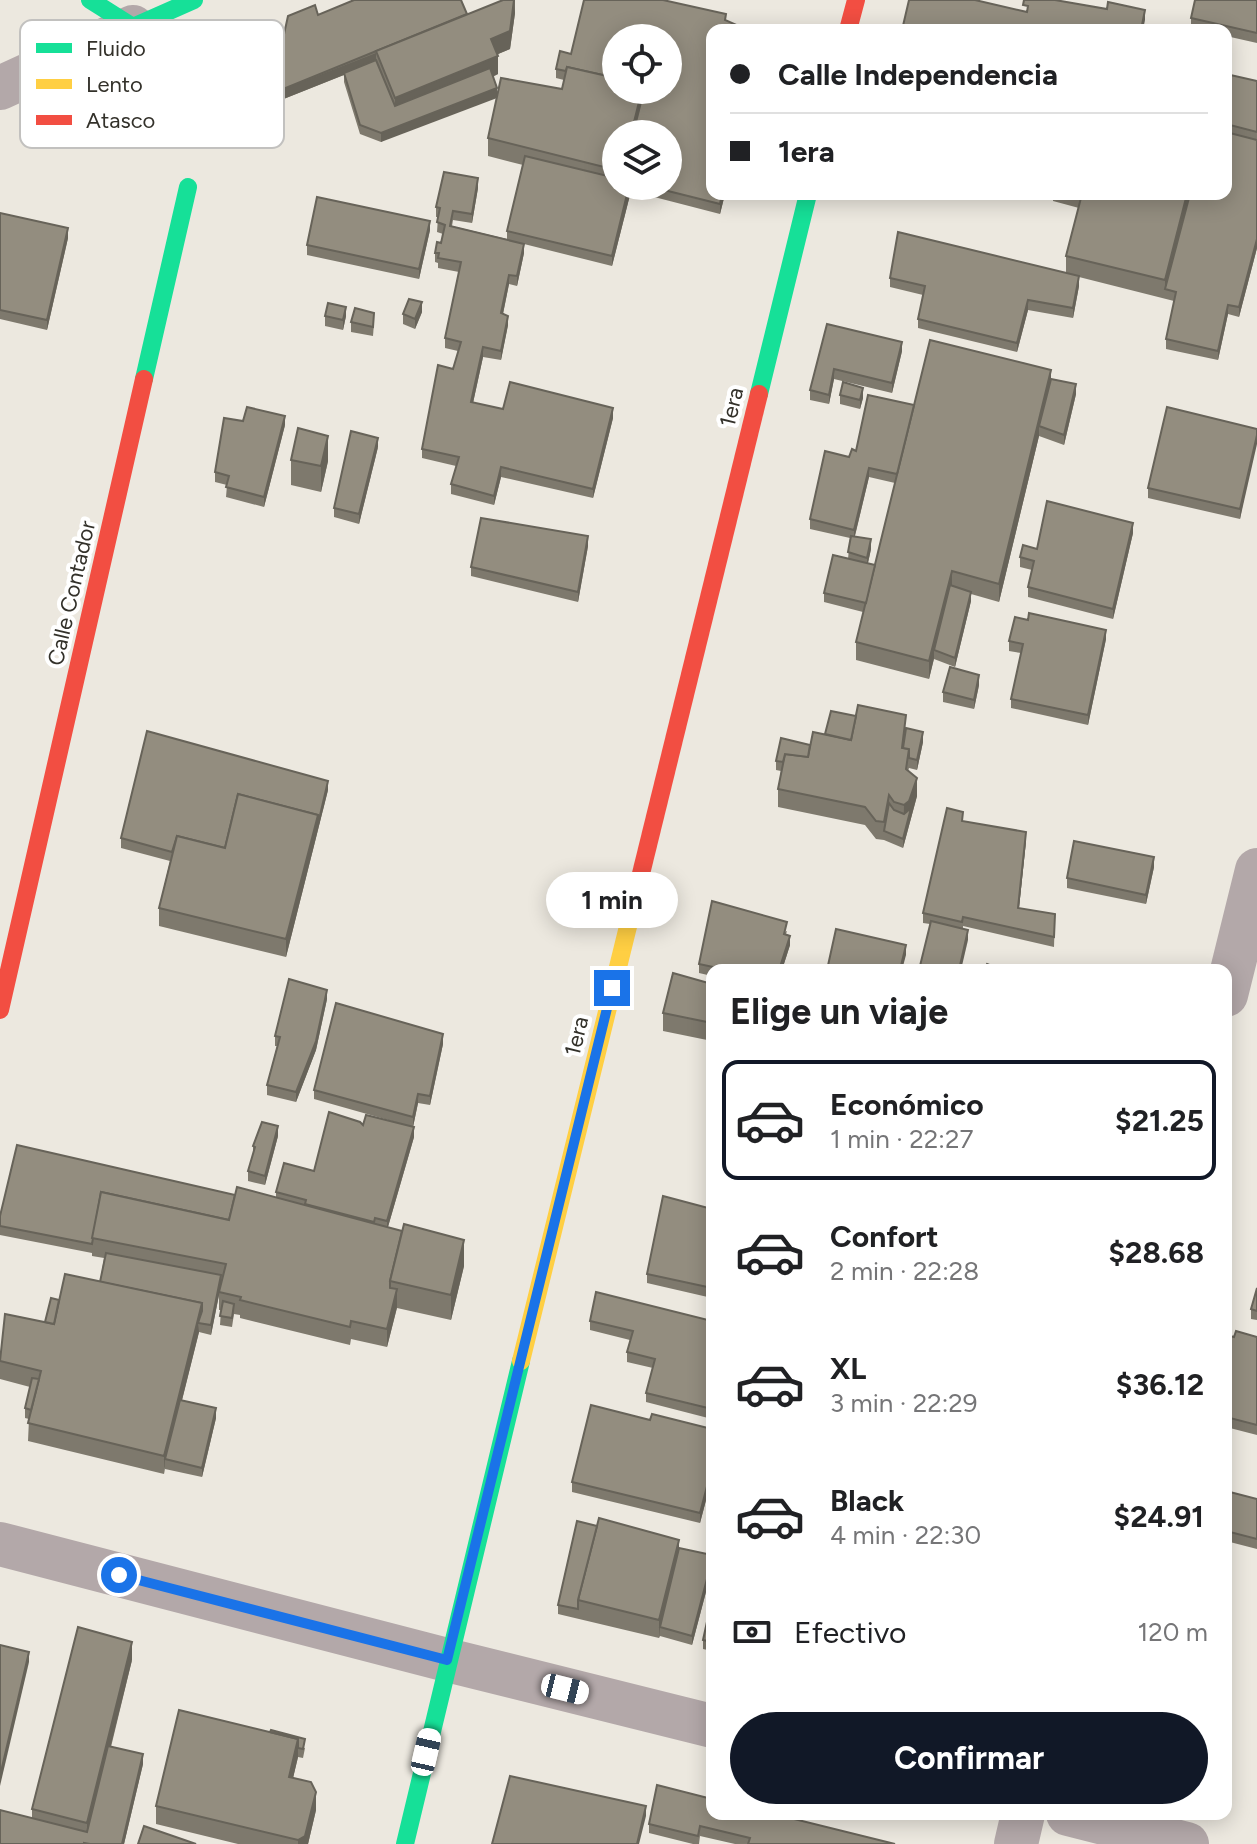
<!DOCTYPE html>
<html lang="es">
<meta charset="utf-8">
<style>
body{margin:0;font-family:Figtree,sans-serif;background:#f6f6f6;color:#202124;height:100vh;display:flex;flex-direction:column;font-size:30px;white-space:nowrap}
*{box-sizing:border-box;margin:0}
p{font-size:26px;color:#757577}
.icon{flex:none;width:44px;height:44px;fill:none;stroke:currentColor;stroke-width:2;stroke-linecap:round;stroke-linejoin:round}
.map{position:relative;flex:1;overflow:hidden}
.sheet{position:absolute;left:706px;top:964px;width:526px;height:856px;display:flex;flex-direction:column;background:#fff;border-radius:16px;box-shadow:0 4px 20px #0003}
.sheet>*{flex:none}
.guide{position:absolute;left:706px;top:24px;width:526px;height:176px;border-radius:16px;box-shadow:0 4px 20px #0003;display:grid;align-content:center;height:176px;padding:0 24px;background:#fff}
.buttons{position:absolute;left:602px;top:24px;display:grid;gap:16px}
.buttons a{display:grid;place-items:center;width:80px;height:80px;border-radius:50%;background:#fff;box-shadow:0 4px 20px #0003;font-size:40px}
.end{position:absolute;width:36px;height:36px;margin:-18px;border:10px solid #1a73e8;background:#fff;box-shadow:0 0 0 4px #fff}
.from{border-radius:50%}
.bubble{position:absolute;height:56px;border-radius:28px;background:#fff;box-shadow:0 4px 20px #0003;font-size:26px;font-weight:700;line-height:56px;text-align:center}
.car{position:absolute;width:24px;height:48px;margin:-24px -12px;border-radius:10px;box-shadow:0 0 6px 2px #0007;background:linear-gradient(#fff 24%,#345 0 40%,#fff 0 76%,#345 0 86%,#fff 0)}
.guide b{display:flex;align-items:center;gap:28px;height:76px;font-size:30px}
.guide b+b{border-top:2px solid #e0e0e0}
.guide i{width:20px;height:20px;background:#202124}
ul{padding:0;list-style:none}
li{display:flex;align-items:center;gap:24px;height:120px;margin:0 16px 12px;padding:0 8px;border:4px solid transparent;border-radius:16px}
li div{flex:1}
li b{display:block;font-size:30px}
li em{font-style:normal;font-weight:700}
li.selected{border-color:#111827}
li>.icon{width:72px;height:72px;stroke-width:1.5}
h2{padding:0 24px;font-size:36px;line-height:96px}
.pay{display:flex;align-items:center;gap:20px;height:88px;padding:0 24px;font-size:30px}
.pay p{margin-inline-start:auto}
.cta{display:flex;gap:16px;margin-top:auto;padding:16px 24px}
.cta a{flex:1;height:92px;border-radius:48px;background:#111827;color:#fff;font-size:32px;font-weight:700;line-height:92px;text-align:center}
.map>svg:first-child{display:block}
</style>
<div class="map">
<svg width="1257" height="1844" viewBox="0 0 1257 1844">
<rect width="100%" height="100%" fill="#ece8df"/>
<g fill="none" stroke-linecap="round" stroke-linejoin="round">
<g stroke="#b3a8a9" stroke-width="44">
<polyline points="0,88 133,27"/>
<polyline points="1226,995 1257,870"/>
<polyline points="0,1544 447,1660 712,1726"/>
<polyline points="1068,1814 1187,1844"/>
<polyline points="1016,1844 1023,1814"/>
</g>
<g stroke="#16e098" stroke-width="18">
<polyline points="90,0 133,27 194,0"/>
<polyline points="144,379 188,187"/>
<polyline points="759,394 808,194"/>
<polyline points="405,1844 521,1361"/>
</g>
<polyline stroke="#ffcf43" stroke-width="18" points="521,1361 636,894"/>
<g stroke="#f24e42" stroke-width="18">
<polyline points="848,30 856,0"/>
<polyline points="636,894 759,394"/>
<polyline points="0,1010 144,379"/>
</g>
</g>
<g fill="#7e796d" fill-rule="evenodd">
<polygon points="515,0 515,13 510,49 498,54 498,74 381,142 360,134 344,82 344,75 271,104 318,15 467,14"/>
<polygon points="1257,0 1257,43 1226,36 1226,30 1202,30 1191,28 1191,18"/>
<path d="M712,30V194H725L720,214L631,191L612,266L524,244V253L517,286L509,284L503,314L508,325L501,360L483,357L473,403L503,409L613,418L593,498L501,477L494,505L451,494V484L456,466L422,458V449L453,369L458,351L445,348V338L459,272L438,268V263L435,262V253L441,243L443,234L437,232L438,217H436V207L478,188L472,223L453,220L452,226L507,239V231L523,165L488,156V138L562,89L564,80L556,78V69L571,54ZM616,134L668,186H616Z"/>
<polygon points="1226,74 1257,81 1257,248 1239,317 1228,314 1218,360 1166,349 1166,339 1174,301 1079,277 1079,286 1073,318 1028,310 1017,352 918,328 918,319 923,295 890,287 890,278 1066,273 1066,256 1079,208 1053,201 1053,194 1226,194"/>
<polygon points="0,213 68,238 47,330 0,319"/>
<polygon points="430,230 419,279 307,255 307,245"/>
<polygon points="422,312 415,329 403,324 403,314"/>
<polygon points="325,316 346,316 343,330 325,326"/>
<polygon points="351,322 374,323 373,336 351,332"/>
<polygon points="827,324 902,351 892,393 834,379 829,404 810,400 810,390"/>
<path d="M1051,379L1076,394L1064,445L1039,436L999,602L971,594V601L955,667L934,659L929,679L856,660V642L863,612L824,602V593L848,559L850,538L810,529V519L849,457L914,405ZM869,477L895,483L875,565L868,563L871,549L855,536Z"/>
<polygon points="840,395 863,398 860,409 840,404"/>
<polygon points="285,425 264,507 226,497 227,485 215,482 215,472"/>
<polygon points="1257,429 1240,519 1148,498 1148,488"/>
<polygon points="378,447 359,524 334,517 334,508"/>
<polygon points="291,460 328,461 321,492 291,485"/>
<polygon points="1133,533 1113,619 1028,597 1028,587 1032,570 1020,567 1020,557 1037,549"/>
<polygon points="588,546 578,602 471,576 471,567"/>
<polygon points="1106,639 1088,725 1011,708 1011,699 1021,653 1009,651 1009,641"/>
<polygon points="979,685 974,709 943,702 943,692"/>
<polygon points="906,729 923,742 917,770 909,768 908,771 917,796 903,848 884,840 876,839 865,825 778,807 778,789 781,771 776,770 776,761 810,745 825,734"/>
<polygon points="328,790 286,957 159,926 159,908 170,861 121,848 121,838"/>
<polygon points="963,822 1026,841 1019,908 1055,914 1054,947 963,926 963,929 968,940 930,924 923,923 923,913"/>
<polygon points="1154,867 1146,904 1067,888 1067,878"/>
<polygon points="787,931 786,934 790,945 782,970 712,970 712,976 699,973 699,964"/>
<polygon points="712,984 712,1041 663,1031 663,1013"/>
<polygon points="327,999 316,1050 296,1102 267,1095 267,1085 277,1046 275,1046 275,1036"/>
<polygon points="443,1044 430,1105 418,1103 413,1127 314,1099 314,1090"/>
<polygon points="363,1125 414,1137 388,1227 464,1266 451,1320 397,1308 387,1347 351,1339 350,1345 240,1318 240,1315 234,1314 232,1327 220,1325 221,1310 219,1310 219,1295 211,1335 199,1332 182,1400 216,1418 202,1477 165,1469 165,1467 164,1474 28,1441 29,1419 25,1418 25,1408 30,1387 0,1379 0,1354 45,1322 59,1300 100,1282 104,1258 92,1256 92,1253 0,1235 0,1216 235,1195 276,1197 276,1192 314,1171"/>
<polygon points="278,1136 265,1185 248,1181 248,1171 253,1154 253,1146"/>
<polygon points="712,1168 712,1190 709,1190 709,1180"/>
<polygon points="712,1209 712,1298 647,1283 647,1274"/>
<polygon points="1257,1288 1257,1320 1251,1319 1251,1309"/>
<polygon points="590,1321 712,1321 712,1419 646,1402 646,1393 653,1368 627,1362 627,1352 630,1340 590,1330"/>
<polygon points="1226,1335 1234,1337 1257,1337 1257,1435 1226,1427"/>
<polygon points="650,1420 712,1429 712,1485 710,1485 700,1523 572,1492 572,1482"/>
<polygon points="1226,1491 1257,1499 1257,1549 1226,1541"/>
<polygon points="679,1548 712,1555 712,1569 692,1645 660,1636 659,1638 558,1614 558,1605"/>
<polygon points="712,1599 712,1651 703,1649 703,1640"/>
<polygon points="132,1660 111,1747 143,1764 124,1844 0,1844 32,1818 32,1809"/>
<polygon points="179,1710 305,1748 303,1758 298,1757 293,1778 316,1810 308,1844 238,1844 156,1824 156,1806"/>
<polygon points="657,1785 895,1844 735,1844 700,1836 699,1844 693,1844 649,1833 649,1824"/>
</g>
<g fill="#676359">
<polygon points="514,0 515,13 510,49 491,57 491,39"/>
<polygon points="1145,10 1145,20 1143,30 1141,30"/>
<polygon points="376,53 376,62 271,104 271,94"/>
<polygon points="498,56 498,74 395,116 395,98"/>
<polygon points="497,88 497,98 381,142 381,133"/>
<polygon points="642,90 644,90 644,103 636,134 631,134"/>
<polygon points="478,178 478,188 472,223 472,214"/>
<polygon points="629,186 631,186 631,191 612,266 612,256"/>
<polygon points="722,194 725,194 720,214 720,204"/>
<polygon points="1187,194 1192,194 1165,289 1165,280"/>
<polygon points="430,221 430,230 419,279 419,269"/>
<polygon points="68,228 68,238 47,330 47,320"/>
<polygon points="1257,239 1257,248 1239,317 1239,307"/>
<polygon points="524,244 524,253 517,286 517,276"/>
<polygon points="509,275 509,284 501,323 501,313"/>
<polygon points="1079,276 1079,286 1073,318 1073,308"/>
<polygon points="1028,300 1028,310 1017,352 1017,343"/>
<polygon points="422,302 422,312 415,329 415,319"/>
<polygon points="1228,305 1228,314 1218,360 1218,351"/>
<polygon points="346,307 346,316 343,330 343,320"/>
<polygon points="508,316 508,325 501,360 501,351"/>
<polygon points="902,342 902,351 892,393 892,383"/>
<polygon points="483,347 483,357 471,412 471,402"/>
<polygon points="834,369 834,379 829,404 829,395"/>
<polygon points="1051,370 1051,388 1039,426 1039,436 999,602 999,584"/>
<polygon points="1076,384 1076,394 1064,445 1064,435"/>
<polygon points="863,388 863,398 860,409 860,400"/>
<polygon points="613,408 613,418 593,498 593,489"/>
<polygon points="285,416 285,425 264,507 264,497"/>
<polygon points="1257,435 1257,444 1240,519 1240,509"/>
<polygon points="328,436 328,461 321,492 321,466"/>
<polygon points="378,438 378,447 359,524 359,514"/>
<polygon points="501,467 501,477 494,505 494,496"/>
<polygon points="869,468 869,477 854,539 854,530"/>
<polygon points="1133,523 1133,533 1113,619 1113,609"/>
<polygon points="588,536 588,546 578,602 578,592"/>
<polygon points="871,539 871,549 867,567 867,558"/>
<polygon points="952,571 952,589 934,650 934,658 929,679 929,661"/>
<polygon points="971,592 971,601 955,667 955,658"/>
<polygon points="1106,630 1106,639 1088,725 1088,715"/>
<polygon points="979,675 979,685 974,709 974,700"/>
<polygon points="923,732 923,742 917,770 917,760"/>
<polygon points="917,778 917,796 903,848 904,805"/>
<polygon points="328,781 328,790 286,957 286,939 318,815"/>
<polygon points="1026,832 1026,841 1018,917 1018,908"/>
<polygon points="1154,857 1154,867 1146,904 1146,895"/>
<polygon points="968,930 968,940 961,970 959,970"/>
<polygon points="790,936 790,945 782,970 779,970"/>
<polygon points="906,945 906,955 902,970 900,970"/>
<polygon points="327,990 327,999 316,1050 296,1102 296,1092"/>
<polygon points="443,1034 443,1044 430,1105 430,1096"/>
<polygon points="418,1094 418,1103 413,1127 413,1117"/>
<polygon points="278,1126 278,1136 265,1185 265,1176"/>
<polygon points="414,1127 414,1137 387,1230 387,1221"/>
<polygon points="464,1240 464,1266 451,1320 451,1295"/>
<polygon points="221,1275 221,1285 211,1335 211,1325"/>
<polygon points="397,1289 397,1307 387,1347 387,1329"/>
<polygon points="202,1303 202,1321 198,1323 199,1332 167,1460 165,1459 164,1474 164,1456"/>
<polygon points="216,1408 216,1418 202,1477 202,1468"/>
<polygon points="710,1475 710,1485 700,1523 700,1513"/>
<polygon points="679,1540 679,1558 660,1627 659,1638 659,1620"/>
<polygon points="712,1560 712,1569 692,1645 692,1636"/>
<polygon points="132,1642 132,1660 87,1841 87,1823"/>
<polygon points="29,1652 29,1662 0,1786 0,1776"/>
<polygon points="298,1739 298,1757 289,1795 289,1777"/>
<polygon points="143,1754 143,1764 124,1844 122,1844"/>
<polygon points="316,1792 316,1810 308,1844 298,1844 298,1840"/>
<polygon points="646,1806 646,1816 639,1844 637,1844"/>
</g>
<g fill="#938d7f" stroke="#676359" stroke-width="2">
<polygon points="354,0 461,0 467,14 271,94 288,16 315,5 318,15"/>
<polygon points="503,0 514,0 510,31 491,39 498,56 395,98 376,51"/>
<polygon points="584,0 663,0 726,14 725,20 743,28 743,30 712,30 712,194 722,194 720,204 648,186 668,186 668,134 633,134 644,90 668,90 668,38 616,38 616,78 567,67 566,71 556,69 560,51 571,54"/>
<polygon points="909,0 975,0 1027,12 1028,6 1023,5 1024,0 1055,0 1107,9 1108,2 1145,10 1141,30 902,30"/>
<polygon points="1195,0 1257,0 1257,33 1191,18"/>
<polygon points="376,60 395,106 490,68 497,88 381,133 360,125 344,73"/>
<polygon points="567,67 616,78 616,90 642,90 631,134 616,134 616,170 488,138 501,78 562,89"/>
<polygon points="1226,74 1257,81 1257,132 1226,124"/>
<polygon points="1226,132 1257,140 1257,239 1239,307 1228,305 1218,351 1166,339 1176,292 1165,289 1190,194 1226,194"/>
<polygon points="525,156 616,178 616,186 629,186 612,256 507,231"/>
<polygon points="444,172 478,178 472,214 453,211 450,226 524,244 517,276 509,275 501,313 508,316 501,351 483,347 471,402 503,409 510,382 613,408 593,489 501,467 494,496 451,484 459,457 422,449 438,365 453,369 461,342 445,338 461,262 438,258 439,253 435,253 437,242 441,243 445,225 437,222 440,208 436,207"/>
<polygon points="1082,194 1187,194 1165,280 1066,256"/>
<polygon points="317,197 430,221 419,269 307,245"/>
<polygon points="0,213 68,228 47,320 0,310"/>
<polygon points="898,232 1079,276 1073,308 1028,300 1017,343 918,319 925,286 890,278"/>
<polygon points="409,299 422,302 415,319 403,314"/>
<polygon points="328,303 346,307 343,320 325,316"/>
<polygon points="355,308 374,313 373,327 351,322"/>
<polygon points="827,324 902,342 892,383 834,369 829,395 810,390"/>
<polygon points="930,340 1051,370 999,584 952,571 929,661 856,642"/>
<polygon points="1051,379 1076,384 1064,435 1039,426"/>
<polygon points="843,382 863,388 860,400 840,395"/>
<polygon points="868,395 914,405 897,474 869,468 854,530 810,519 825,451 849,457 852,449 856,451"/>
<polygon points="247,407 285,416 264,497 226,487 229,476 215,472 224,418 243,421"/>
<polygon points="1167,407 1257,429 1257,435 1240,509 1148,488"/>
<polygon points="298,428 328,436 321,466 291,460"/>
<polygon points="351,431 378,438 359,514 334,508"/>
<polygon points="1047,501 1133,523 1113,609 1028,587 1034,561 1020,557 1023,545 1037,549"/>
<polygon points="481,518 588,536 578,592 471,567"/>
<polygon points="851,536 871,539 867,558 848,552"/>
<polygon points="833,555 875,565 866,603 824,593"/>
<polygon points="950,585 971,592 955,658 934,650"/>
<polygon points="1029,613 1106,630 1088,715 1011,699 1023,644 1009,641 1015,617 1028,620"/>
<polygon points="950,667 979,675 974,700 943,692"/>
<polygon points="858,705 906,715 902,748 909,749 906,769 917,778 909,801 904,805 894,802 889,795 884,822 876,821 865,807 778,789 785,754 808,757 813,732 851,740"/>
<polygon points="831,711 856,716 851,740 825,734"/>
<polygon points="906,728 923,732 917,760 909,758 909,749 903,748"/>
<polygon points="147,731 328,781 318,824 318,815 238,794 225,848 177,836 172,852 121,838"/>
<polygon points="781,738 810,745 808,757 785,754 783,762 776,761"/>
<polygon points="238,794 318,815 286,939 159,908 177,836 225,848"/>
<polygon points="889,803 894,810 904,814 911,808 903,839 884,831"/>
<polygon points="947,808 963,812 962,821 1026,832 1018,908 1055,914 1054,937 963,917 962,922 923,913"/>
<polygon points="1074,841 1154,857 1146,895 1067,878"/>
<polygon points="712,901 787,922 784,934 790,936 779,970 727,970 699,964"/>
<polygon points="931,921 968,930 959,970 919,970"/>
<polygon points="836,929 906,945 900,970 827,970"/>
<polygon points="987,964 1002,970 984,970"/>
<polygon points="673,973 712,984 712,1023 663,1013"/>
<polygon points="289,979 327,990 316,1041 296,1092 267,1085 280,1037 275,1036"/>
<polygon points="336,1003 443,1034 430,1096 418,1094 413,1117 314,1090"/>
<polygon points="329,1112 360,1122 363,1125 366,1115 414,1127 387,1221 375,1218 374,1222 305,1204 306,1200 276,1192 284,1163 314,1171"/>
<polygon points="262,1122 278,1126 265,1176 248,1171 255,1147 253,1146"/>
<polygon points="17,1145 235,1195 229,1220 101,1192 92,1244 0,1226 0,1216"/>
<polygon points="237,1187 402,1231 390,1281 390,1288 397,1289 387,1329 351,1321 350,1327 240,1300 241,1297 219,1292 226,1264 92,1238 101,1192 229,1220"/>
<polygon points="663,1196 712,1209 712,1288 647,1274"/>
<polygon points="404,1224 464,1240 451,1295 390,1281"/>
<polygon points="106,1253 221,1275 211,1325 198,1323 202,1311 202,1303 100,1282"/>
<polygon points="65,1274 202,1303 164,1456 28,1423 41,1371 0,1361 5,1314 54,1324"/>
<polygon points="1257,1288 1257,1311 1251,1309"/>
<polygon points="596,1292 712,1321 712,1409 646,1393 655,1359 627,1352 633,1331 590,1321"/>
<polygon points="51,1298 59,1300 54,1324 45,1322"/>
<polygon points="223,1301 234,1304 232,1318 220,1316"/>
<polygon points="1236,1331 1257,1337 1257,1425 1226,1417 1226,1335 1234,1337"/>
<polygon points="32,1378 39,1379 31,1410 25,1408"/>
<polygon points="180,1400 216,1408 202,1468 165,1459"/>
<polygon points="591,1405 650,1420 652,1414 712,1429 712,1476 710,1475 700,1513 572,1482"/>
<polygon points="1226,1491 1257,1499 1257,1539 1226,1531"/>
<polygon points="599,1518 679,1540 659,1620 578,1600"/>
<polygon points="577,1521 597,1526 578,1600 578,1609 558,1605"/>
<polygon points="679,1548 712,1555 712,1560 692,1636 660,1627"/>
<polygon points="712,1599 712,1642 703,1640"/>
<polygon points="78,1627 132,1642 87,1823 32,1809"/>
<polygon points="0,1645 29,1652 0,1776"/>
<polygon points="179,1710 298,1739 289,1777 311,1782 316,1792 305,1836 298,1840 156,1806"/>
<polygon points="271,1730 305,1739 303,1749 298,1748 298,1739 270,1732"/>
<polygon points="108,1746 143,1754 122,1844 90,1844 84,1843 84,1844 0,1844 0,1810 87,1832"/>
<polygon points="510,1776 646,1806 637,1844 492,1844"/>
<polygon points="657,1785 712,1799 712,1814 774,1814 895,1844 748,1844 750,1838 700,1826 698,1836 649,1824"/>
<polygon points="144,1826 196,1844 138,1844"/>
</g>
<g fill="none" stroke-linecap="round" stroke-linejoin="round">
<polyline stroke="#1a73e8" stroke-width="10" points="119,1575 447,1660 612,988"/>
</g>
<g text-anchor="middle" stroke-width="8" stroke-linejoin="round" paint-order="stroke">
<g font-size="22" fill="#33312a" stroke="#fff">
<text transform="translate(731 407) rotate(-76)" y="8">1era</text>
<text transform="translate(71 593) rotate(-77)" y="8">Calle Contador</text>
<text transform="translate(576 1036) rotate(-76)" y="8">1era</text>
</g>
</g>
<rect x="20" y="20" width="264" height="128" rx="12" fill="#fff" stroke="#c2c1bf" stroke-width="2"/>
<rect x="36" y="43" width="36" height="10" fill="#16e098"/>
<rect x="36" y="79" width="36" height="10" fill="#ffcf43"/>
<rect x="36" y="115" width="36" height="10" fill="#f24e42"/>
<g font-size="22" fill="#33312a">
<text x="86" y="56">Fluido</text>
<text x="86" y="92">Lento</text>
<text x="86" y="128">Atasco</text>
</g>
</svg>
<div class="buttons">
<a><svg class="icon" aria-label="locate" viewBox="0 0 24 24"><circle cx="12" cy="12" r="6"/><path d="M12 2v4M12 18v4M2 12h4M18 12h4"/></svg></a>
<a><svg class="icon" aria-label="layers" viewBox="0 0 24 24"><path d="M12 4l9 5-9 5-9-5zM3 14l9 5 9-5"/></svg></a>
</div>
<i class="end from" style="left:119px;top:1575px"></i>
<i class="end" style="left:612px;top:988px"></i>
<div class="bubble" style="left:546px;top:872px;width:132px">1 min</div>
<i class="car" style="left:565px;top:1689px;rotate:104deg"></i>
<i class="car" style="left:426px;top:1752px;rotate:13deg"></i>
<div class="guide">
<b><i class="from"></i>Calle Independencia</b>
<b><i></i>1era</b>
</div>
<section class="sheet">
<h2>Elige un viaje</h2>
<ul>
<li class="selected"><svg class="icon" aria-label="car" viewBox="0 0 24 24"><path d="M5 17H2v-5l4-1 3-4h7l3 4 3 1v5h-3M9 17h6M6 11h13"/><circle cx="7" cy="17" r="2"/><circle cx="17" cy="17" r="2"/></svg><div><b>Económico</b><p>1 min · 22:27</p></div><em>$21.25</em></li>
<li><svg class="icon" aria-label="car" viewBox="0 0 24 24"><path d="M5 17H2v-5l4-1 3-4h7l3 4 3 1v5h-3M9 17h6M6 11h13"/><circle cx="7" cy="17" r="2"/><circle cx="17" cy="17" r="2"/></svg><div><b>Confort</b><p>2 min · 22:28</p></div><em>$28.68</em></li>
<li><svg class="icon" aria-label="car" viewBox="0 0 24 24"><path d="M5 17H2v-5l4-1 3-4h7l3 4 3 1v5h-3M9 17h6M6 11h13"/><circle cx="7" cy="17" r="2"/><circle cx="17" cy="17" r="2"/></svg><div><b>XL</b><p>3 min · 22:29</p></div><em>$36.12</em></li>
<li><svg class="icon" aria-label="car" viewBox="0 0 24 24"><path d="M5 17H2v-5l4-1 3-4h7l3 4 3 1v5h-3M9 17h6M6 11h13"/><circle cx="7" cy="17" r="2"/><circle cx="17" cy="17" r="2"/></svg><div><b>Black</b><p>4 min · 22:30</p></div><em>$24.91</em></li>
</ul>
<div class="pay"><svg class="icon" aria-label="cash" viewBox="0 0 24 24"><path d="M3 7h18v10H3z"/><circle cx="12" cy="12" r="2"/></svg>Efectivo<p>120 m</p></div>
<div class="cta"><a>Confirmar</a></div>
</section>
</div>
